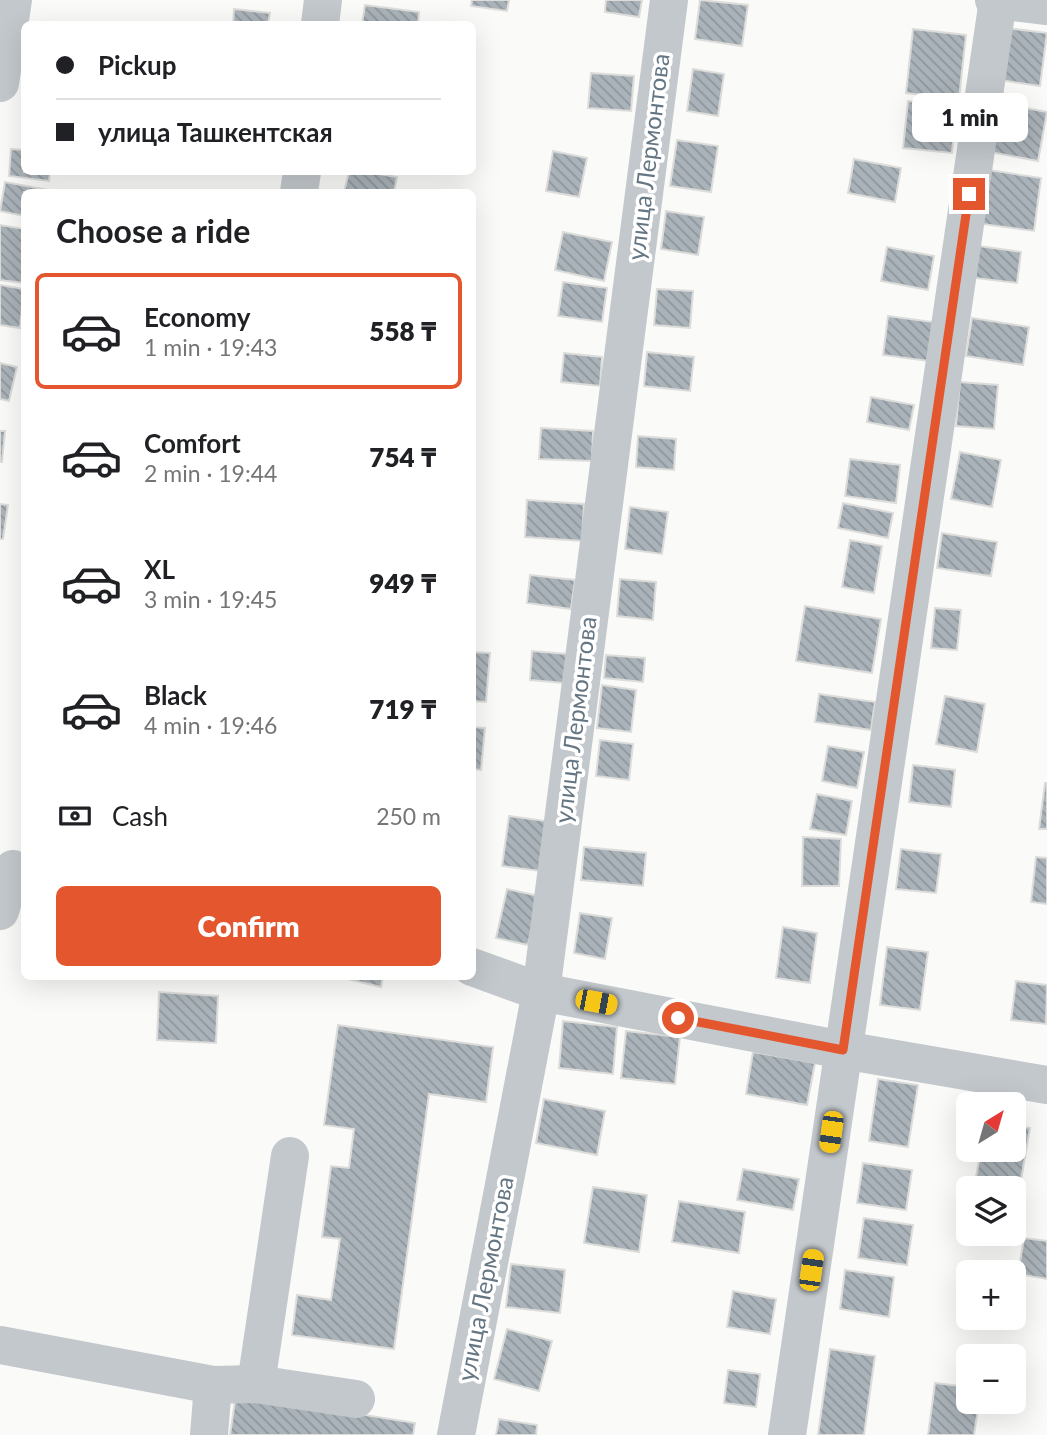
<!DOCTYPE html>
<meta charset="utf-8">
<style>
body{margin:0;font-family:Lato,sans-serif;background:#f6f6f6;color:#202124;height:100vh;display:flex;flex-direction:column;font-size:26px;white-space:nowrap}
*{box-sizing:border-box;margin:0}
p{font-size:23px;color:#757577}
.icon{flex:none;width:38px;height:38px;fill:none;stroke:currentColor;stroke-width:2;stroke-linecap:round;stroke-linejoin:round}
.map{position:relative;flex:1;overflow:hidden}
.sheet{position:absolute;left:21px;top:189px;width:455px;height:791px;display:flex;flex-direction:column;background:#fff;border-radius:10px;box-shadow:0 7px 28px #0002}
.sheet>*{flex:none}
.hud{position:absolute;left:21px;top:21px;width:455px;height:154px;border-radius:10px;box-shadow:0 7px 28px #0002;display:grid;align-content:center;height:154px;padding:0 35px;background:#fff}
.needle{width:46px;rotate:37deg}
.tools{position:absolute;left:956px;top:1092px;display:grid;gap:14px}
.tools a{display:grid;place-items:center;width:70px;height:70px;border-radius:10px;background:#fff;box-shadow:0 7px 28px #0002;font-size:35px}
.end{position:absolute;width:32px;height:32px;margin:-16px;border:9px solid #e4572e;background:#fff;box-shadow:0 0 0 4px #fff}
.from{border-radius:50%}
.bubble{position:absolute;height:49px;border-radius:10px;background:#fff;box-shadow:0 7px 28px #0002;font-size:23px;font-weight:800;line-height:49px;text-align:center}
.car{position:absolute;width:21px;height:42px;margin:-21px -10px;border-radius:9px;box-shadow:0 0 5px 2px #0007;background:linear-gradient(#f5c518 24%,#345 0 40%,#f5c518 0 76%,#345 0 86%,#f5c518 0)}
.hud b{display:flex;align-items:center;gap:24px;height:66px;font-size:26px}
.hud b+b{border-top:2px solid #e0e0e0}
.hud i{width:18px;height:18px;background:#202124}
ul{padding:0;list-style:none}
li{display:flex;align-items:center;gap:21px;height:116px;margin:0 14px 10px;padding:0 21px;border:4px solid transparent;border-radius:10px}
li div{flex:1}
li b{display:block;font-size:26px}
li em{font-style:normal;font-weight:800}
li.selected{border-color:#e4572e}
li>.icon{width:63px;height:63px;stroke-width:1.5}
h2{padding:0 35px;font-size:32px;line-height:84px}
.pay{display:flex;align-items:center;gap:18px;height:77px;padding:0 35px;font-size:26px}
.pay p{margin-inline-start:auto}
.action{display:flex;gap:14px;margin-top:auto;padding:14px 35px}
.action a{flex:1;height:80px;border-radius:10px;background:#e4572e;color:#fff;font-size:28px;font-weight:800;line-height:80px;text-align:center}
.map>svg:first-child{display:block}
</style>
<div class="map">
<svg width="1047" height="1435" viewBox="0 0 1047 1435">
<defs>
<pattern id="building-back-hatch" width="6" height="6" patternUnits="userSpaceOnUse" patternTransform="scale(1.75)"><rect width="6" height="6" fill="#aab3b9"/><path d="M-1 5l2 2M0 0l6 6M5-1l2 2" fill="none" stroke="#8e969c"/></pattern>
</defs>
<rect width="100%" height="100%" fill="#fafaf8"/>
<g fill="url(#building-back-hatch)" stroke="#dcdcda" stroke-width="2">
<polygon points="472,0 509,0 507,11 471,6"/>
<polygon points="606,0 642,0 639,17 605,12"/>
<polygon points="700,0 748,5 742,46 695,39"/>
<polygon points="365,5 419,12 418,24 362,24"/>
<polygon points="234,9 270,13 268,24 233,24"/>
<polygon points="1007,28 1047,33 1040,86 1000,80"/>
<polygon points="913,29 966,35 959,99 906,93"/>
<polygon points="693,69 724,74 718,116 687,111"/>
<polygon points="591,73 634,76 631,111 588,108"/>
<polygon points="908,101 956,106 952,153 903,148"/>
<polygon points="999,103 1047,112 1038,161 990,152"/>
<polygon points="677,140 718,146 711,192 670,186"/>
<polygon points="11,149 24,150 24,172 50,172 49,181 9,176"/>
<polygon points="553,151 587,158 579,197 546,191"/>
<polygon points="854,159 901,168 895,202 848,193"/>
<polygon points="989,170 1041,178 1034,231 982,224"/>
<polygon points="349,172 367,172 397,177 394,192 344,192"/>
<polygon points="5,182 48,190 47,192 24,192 24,216 0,211"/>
<polygon points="666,211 704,217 698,255 661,249"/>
<polygon points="0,225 24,229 24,283 0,280"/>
<polygon points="563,232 612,242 604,281 555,270"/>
<polygon points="979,246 1021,252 1017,283 975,278"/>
<polygon points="887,247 934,256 928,290 881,281"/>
<polygon points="563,282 607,288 602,322 558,316"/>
<polygon points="0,285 24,289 20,328 0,325"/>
<polygon points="657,289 693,291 690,328 654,325"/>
<polygon points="888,316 933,322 928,361 883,355"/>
<polygon points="972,318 1029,327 1023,365 966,356"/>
<polygon points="647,352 694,357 690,391 644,386"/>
<polygon points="564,353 602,357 600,386 561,382"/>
<polygon points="0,363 17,367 9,401 0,399"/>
<polygon points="960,382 998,385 994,429 956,426"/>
<polygon points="871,397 914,405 909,430 867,422"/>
<polygon points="541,428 593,431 592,461 539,459"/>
<polygon points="0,431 5,431 2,462 0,462"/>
<polygon points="638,436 676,439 674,470 636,467"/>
<polygon points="960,452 1001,460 992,507 951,499"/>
<polygon points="850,459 900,465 896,503 845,496"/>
<polygon points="527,500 584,504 582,541 525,537"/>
<polygon points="843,503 893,513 888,538 838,528"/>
<polygon points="0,504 8,505 3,539 0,539"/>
<polygon points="630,507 668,512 662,554 625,549"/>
<polygon points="942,533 997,542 991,576 937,568"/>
<polygon points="850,540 882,546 874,593 842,587"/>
<polygon points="530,575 575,580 571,609 527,603"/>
<polygon points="620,579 656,582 653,620 617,616"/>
<polygon points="805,606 881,619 872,673 796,661"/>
<polygon points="935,608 961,610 957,650 931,648"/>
<polygon points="532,651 567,654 564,683 530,680"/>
<polygon points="472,652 490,653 486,702 472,701"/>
<polygon points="606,655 645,658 643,682 604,678"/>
<polygon points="602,685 636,690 631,732 597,728"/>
<polygon points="819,694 875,702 871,730 815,722"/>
<polygon points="945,696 985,704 977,752 936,744"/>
<polygon points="472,727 485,728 481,770 472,769"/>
<polygon points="600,740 633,744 629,780 596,776"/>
<polygon points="828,746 864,752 857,788 822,781"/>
<polygon points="913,765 955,770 951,807 909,802"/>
<polygon points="1045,783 1047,783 1047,829 1039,829"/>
<polygon points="817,794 852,801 846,835 810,829"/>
<polygon points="509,816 546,821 540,871 502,866"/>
<polygon points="803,837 841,839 839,886 802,886"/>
<polygon points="584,847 646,853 643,886 581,880"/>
<polygon points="901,849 941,854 936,893 896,889"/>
<polygon points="1036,857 1047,858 1047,904 1031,902"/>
<polygon points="507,889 539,896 528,945 496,938"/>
<polygon points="580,913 612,918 605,959 574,953"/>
<polygon points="783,927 817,933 810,983 776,978"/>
<polygon points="887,947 928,952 920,1010 880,1005"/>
<polygon points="335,976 383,976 381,987"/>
<polygon points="1016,981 1047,985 1046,1024 1011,1020"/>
<polygon points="159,992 218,996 216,1043 157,1040"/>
<polygon points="563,1021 617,1027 613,1074 559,1068"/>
<polygon points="338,1025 493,1047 486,1102 429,1094 394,1349 292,1335 297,1295 331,1300 340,1239 322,1237 331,1166 349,1168 354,1129 324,1125"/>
<polygon points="626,1031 680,1037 675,1084 621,1078"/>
<polygon points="753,1052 815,1063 807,1105 746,1094"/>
<polygon points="878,1079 918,1085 908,1147 869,1141"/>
<polygon points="544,1099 605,1111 597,1155 536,1143"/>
<polygon points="1013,1125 1030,1128 1018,1197 1013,1196 1013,1188 974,1188 981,1150 1013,1150"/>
<polygon points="863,1163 912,1170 906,1210 857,1203"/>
<polygon points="743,1169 799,1179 793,1210 737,1200"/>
<polygon points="593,1187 647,1195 639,1252 584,1243"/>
<polygon points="679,1201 745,1212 739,1253 672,1242"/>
<polygon points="864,1218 913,1225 907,1265 858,1258"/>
<polygon points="1024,1238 1047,1241 1047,1279 1018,1274"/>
<polygon points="511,1264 565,1270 560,1313 506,1307"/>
<polygon points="845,1270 894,1277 889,1317 840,1309"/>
<polygon points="733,1291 776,1299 770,1334 727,1327"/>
<polygon points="507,1329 552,1341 539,1391 494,1379"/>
<polygon points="830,1349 875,1356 864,1435 818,1435"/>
<polygon points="728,1370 760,1374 756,1407 724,1403"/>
<polygon points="935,1383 968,1387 968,1402 979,1402 974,1435 928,1435"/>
<polygon points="236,1394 415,1423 413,1435 230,1435"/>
<polygon points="499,1419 537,1425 536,1435 496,1435"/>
</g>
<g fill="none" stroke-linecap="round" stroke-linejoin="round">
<g stroke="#c3c8cc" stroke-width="38">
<polyline points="994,0 1047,6"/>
<polyline points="320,24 323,0"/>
<polyline points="0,83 13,0"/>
<polyline points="299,192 302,172"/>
<polyline points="0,911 13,869"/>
<polyline points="472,967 541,992 843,1050 1047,1085"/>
<polyline points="0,1345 213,1385 256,1384 356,1399"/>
<polyline points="256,1384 290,1156"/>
<polyline points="209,1435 213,1385"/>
<polyline points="456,1435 541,992 669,0"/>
<polyline points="787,1435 998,0"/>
</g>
</g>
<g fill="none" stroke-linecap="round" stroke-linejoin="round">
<polyline stroke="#e4572e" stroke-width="9" points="678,1018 843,1050 969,194"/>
</g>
<g text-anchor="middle" stroke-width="7" stroke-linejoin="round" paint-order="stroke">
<g font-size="24" fill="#657683" stroke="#fff">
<text transform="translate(649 157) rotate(-83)" y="8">улица Лермонтова</text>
<text transform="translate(576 720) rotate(-83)" y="8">улица Лермонтова</text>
<text transform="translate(486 1279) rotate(-79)" y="8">улица Лермонтова</text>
</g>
</g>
</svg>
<div class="tools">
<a><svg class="needle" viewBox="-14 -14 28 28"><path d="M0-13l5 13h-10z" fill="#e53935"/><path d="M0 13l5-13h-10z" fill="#757577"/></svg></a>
<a><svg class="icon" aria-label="layers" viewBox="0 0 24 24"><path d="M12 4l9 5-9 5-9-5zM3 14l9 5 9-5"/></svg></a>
<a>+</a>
<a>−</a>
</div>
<i class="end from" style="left:678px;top:1018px"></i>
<i class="end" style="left:969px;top:194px"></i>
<div class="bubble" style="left:912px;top:93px;width:116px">1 min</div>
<i class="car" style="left:596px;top:1002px;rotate:101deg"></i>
<i class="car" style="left:831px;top:1132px;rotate:188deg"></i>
<i class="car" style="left:811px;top:1270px;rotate:8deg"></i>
<div class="hud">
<b><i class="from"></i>Pickup</b>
<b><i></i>улица Ташкентская</b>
</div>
<section class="sheet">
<h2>Choose a ride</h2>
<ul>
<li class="selected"><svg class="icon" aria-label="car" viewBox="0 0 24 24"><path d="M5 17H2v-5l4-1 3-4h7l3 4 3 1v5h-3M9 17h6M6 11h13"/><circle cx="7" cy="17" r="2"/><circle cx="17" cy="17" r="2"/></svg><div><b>Economy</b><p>1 min · 19:43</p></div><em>558 ₸</em></li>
<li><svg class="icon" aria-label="car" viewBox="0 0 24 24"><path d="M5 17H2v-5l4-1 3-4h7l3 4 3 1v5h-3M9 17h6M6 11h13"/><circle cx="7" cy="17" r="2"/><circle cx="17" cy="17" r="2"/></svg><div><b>Comfort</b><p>2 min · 19:44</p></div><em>754 ₸</em></li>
<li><svg class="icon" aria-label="car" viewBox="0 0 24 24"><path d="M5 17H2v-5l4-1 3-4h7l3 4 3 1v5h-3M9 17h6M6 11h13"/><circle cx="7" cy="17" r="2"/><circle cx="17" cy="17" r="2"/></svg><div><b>XL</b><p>3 min · 19:45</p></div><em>949 ₸</em></li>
<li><svg class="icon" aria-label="car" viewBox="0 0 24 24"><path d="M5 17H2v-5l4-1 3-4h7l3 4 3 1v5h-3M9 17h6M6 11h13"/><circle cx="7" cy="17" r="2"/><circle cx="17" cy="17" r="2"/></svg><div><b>Black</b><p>4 min · 19:46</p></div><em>719 ₸</em></li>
</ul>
<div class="pay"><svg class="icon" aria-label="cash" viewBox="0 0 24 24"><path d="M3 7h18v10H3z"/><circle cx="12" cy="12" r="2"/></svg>Cash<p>250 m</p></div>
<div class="action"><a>Confirm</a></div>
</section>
</div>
